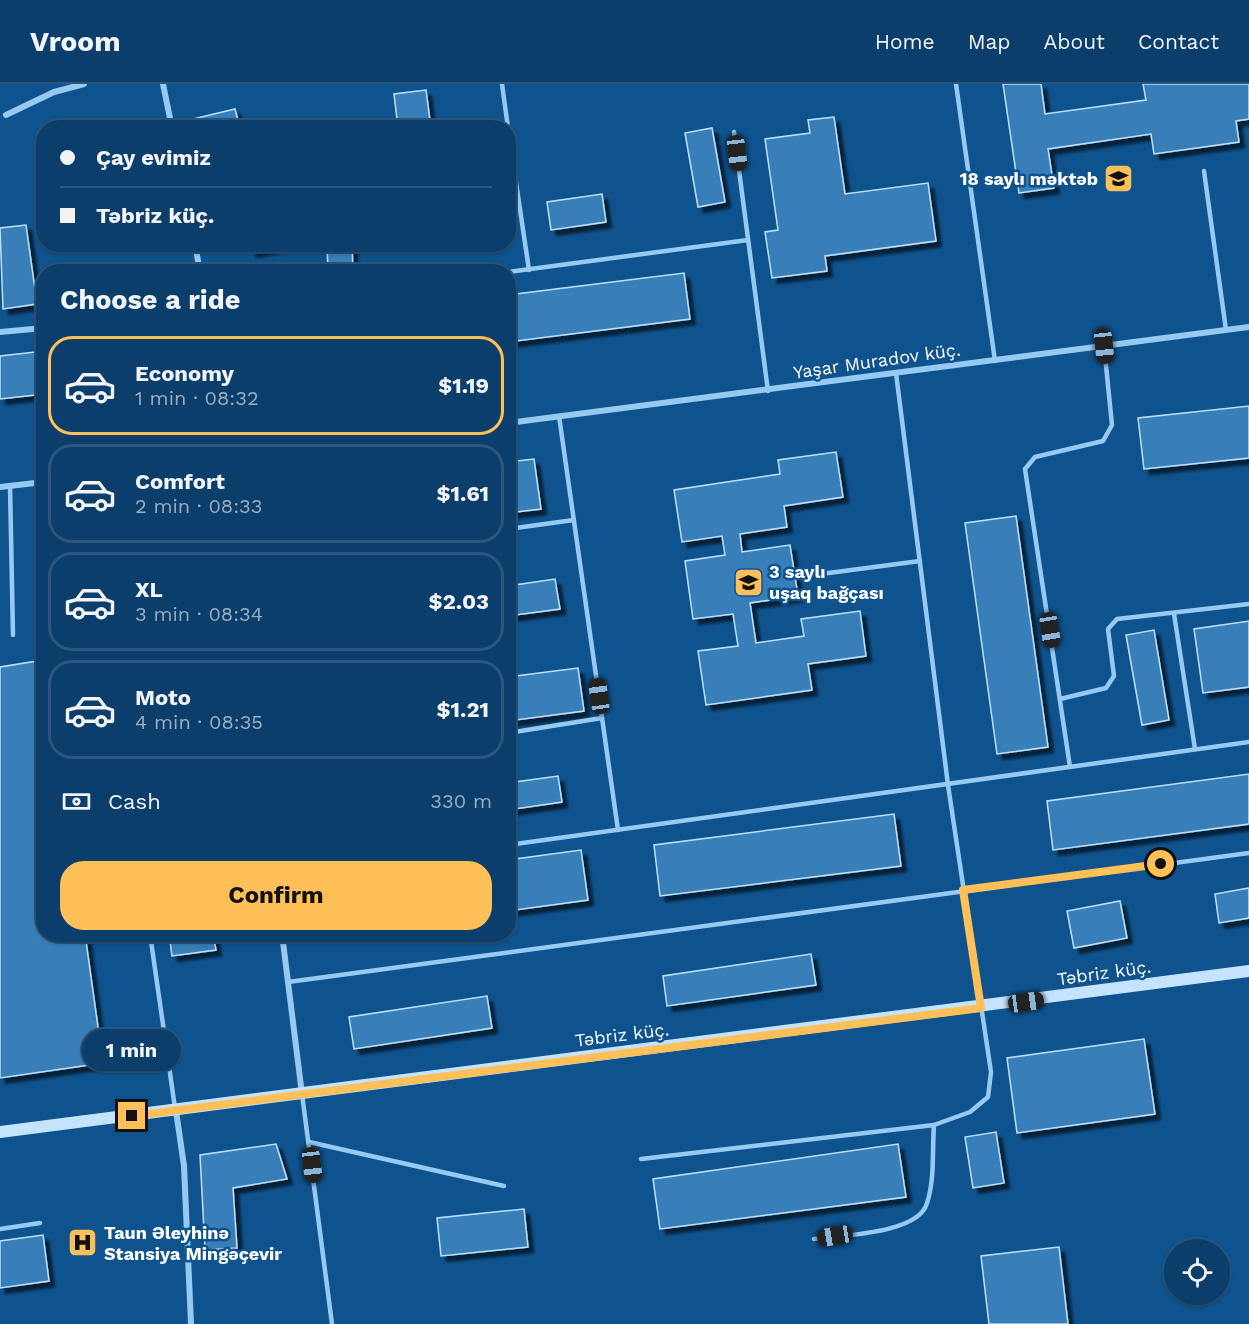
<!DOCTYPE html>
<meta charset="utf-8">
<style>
body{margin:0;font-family:"Work Sans",sans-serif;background:#144570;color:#f1f3f6;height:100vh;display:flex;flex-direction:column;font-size:22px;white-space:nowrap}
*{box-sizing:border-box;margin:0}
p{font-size:20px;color:#9aaec1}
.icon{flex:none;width:33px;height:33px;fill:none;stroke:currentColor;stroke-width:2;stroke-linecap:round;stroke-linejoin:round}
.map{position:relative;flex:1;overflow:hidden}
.details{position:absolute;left:36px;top:180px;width:480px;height:678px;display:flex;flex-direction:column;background:#0b3e6a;border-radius:24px;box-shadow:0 2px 4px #0004,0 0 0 2px #2b577e}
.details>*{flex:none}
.hud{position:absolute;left:36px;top:36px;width:480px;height:132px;border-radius:24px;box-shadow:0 2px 4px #0004,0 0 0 2px #2b577e;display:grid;align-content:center;height:132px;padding:0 24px;background:#0b3e6a}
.buttons{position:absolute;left:1164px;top:1155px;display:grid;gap:12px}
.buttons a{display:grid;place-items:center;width:66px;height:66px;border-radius:50%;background:#0b3e6a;box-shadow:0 2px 4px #0004,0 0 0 2px #2b577e;font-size:30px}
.end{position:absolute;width:27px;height:27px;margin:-14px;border:8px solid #ffbf59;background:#111;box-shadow:0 0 0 3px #111}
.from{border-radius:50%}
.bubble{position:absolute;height:42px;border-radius:21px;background:#0b3e6a;box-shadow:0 2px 4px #0004,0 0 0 2px #2b577e;font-size:20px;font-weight:700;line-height:42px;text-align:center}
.car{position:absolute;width:18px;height:36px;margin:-18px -9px;border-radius:8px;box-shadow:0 0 4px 2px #0007;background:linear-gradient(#222 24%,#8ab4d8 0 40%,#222 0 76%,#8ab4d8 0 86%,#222 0)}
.hud b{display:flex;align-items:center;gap:21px;height:57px;font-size:22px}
.hud b+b{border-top:2px solid #2b577e}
.hud i{width:15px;height:15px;background:#f1f3f6}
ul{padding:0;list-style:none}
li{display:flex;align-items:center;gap:18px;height:99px;margin:0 12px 9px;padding:0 12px;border:3px solid #2b577e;border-radius:24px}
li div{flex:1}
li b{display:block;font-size:22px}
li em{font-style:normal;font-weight:700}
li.selected{border-color:#ffbf59}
li>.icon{width:54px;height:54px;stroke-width:1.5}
h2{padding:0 24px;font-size:27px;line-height:72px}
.pay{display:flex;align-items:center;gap:15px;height:66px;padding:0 24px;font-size:22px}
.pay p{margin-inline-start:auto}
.primary-button{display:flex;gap:12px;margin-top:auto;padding:12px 24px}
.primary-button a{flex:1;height:69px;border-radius:24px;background:#ffbf59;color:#111;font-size:24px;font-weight:700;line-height:69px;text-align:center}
header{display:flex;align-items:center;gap:36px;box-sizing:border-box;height:84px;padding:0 30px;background:#0b3e6a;border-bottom:2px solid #2b577e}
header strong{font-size:28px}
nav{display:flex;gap:33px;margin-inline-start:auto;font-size:21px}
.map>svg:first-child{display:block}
</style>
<header>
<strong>Vroom</strong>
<nav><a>Home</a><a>Map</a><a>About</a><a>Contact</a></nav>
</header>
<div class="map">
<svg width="1249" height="1240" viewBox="0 0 1249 1240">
<defs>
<filter id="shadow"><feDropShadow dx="5.5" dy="5.5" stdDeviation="1.5" flood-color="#0009"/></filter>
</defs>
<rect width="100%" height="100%" fill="#0f538e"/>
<g fill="#377eb8" stroke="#bee1fe" stroke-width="1.5" filter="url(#shadow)">
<polygon points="1003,0 1041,0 1045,30 1146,16 1143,0 1249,0 1249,35 1236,37 1239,58 1154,70 1151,50 1048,65 1054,104 1019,109"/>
<polygon points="426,6 431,44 398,44 394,10"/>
<polygon points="235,25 240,44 195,44 193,35"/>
<polygon points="834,33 845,110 928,99 936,157 825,172 827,187 772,194 765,148 778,146 765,55 810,49 808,36"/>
<polygon points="712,44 725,118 698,123 685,49"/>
<polygon points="602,110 606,138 551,146 547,118"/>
<polygon points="26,141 37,220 3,225 0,144"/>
<polygon points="250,160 291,160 251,168"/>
<polygon points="327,160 352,160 353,188 328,188"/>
<polygon points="684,189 690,235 508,258 508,211"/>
<polygon points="44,267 44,310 0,315 0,272"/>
<polygon points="1249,322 1249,374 1144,385 1138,334"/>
<polygon points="836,368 843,413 784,422 787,443 740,450 742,468 790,461 798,512 750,519 756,559 804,552 801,535 860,527 866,572 808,580 812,606 706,621 698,567 738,562 733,530 693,535 685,477 725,471 722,452 682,458 674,406 780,390 778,376"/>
<polygon points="534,375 541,425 508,429 508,378"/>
<polygon points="1016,432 1048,663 997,670 965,439"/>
<polygon points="555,495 560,525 508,532 508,502"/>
<polygon points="1249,537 1249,603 1203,609 1194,545"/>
<polygon points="1154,546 1169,636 1142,641 1126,551"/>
<polygon points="44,576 44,850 85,850 103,979 0,994 0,583"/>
<polygon points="578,584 584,627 508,637 508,593"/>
<polygon points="1249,690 1249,740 1053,766 1047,717"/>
<polygon points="558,692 562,718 508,726 508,699"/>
<polygon points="894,730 901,782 660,812 654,761"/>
<polygon points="581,766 588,816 508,827 508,776"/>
<polygon points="1249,804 1249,834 1219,839 1215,810"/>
<polygon points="1120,817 1127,854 1074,864 1067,827"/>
<polygon points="169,850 213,850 216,866 172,872"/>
<polygon points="811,870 816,901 667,922 663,892"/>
<polygon points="487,912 492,944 354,965 349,933"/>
<polygon points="1144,955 1155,1030 1017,1049 1007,974"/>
<polygon points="996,1048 1004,1099 973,1104 965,1053"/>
<polygon points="276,1060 287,1095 233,1104 237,1164 205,1166 200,1071"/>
<polygon points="898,1060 906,1113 660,1145 653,1095"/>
<polygon points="524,1125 528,1163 441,1172 437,1134"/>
<polygon points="43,1151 49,1197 0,1204 0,1157"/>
<polygon points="1059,1163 1068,1240 989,1240 981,1172"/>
</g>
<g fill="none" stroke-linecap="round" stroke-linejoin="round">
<g stroke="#97caf3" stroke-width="4.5">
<polyline points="502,0 508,44"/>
<polyline points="956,0 995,277"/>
<polyline points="508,44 529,186"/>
<polyline points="734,48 768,307"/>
<polyline points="1204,87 1226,246"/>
<polyline points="508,188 748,156"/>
<polyline points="559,332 618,746"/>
<polyline points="10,402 13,551"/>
<polyline points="508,445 574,436"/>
<polyline points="821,490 920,477"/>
<polyline points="1174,530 1195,665"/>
<polyline points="1060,615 1106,604 1114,592 1108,545 1117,535 1249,520"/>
<polyline points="508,649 602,634"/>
<polyline points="1070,683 1025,385 1035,373 1103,357 1112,341 1104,262"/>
<polyline points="508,761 1249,658"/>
<polyline points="150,850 175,1024"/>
<polyline points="288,898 1249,769"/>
<polyline points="302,1010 332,1240"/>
<polyline points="309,1058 504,1102"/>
<polyline points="641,1075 934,1041"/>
<polyline points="0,1145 40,1139"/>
<path d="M814,1155C841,1151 919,1150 927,1119C935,1095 932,1066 934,1041L970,1028L988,1013L991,988L948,701L896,289"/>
</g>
<g stroke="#97caf3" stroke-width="6">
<polyline points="163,0 172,44"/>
<polyline points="6,31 54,8 84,0"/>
<polyline points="195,160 200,188"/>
<polyline points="0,248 44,244"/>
<polyline points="508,339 1249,243"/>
<polyline points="0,403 44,398"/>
<polyline points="282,850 302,1010"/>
<polyline points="176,1027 184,1082 191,1240"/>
</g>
<polyline stroke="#c6e3fd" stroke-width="12" points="0,1048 1249,887"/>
</g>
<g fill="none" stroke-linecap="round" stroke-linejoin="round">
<polyline stroke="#ffbf59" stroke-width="8" points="132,1032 981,924 963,806 1161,780"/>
</g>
<defs>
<symbol id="school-square" viewBox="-11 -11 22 22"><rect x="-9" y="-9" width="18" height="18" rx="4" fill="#ffbf59" stroke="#0f538e"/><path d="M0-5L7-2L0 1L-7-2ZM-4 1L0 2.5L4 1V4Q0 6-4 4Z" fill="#111"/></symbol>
<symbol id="hospital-square" viewBox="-11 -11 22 22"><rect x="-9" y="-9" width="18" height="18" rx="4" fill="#ffbf59" stroke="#0f538e"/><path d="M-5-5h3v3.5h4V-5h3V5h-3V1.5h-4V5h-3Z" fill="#111"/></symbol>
</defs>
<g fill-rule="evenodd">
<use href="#school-square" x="1102" y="78" width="33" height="33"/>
<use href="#school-square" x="732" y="482" width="33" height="33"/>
<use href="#hospital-square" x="66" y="1142" width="33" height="33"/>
</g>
<g text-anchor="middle" stroke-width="5" stroke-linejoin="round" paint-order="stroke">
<g font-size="18" font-weight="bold" fill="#fff" stroke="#0f538e" text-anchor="start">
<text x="1098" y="101" text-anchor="end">18 saylı məktəb</text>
<text x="769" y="494">3 saylı<tspan x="769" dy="21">uşaq bağçası</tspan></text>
<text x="104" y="1155">Taun Əleyhinə<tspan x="104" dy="21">Stansiya Mingəçevir</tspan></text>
</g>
<g font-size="18" fill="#fff" stroke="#0f538e">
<text transform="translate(877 277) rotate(-8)" y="6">Yaşar Muradov küç.</text>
<text transform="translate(1104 889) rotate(-8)" y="6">Təbriz küç.</text>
<text transform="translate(622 951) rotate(-7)" y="6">Təbriz küç.</text>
</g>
</g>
</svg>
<div class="buttons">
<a><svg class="icon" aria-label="locate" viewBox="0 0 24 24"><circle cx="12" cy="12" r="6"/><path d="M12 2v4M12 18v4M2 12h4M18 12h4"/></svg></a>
</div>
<i class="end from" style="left:1161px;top:780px"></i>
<i class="end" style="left:132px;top:1032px"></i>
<div class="bubble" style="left:82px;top:945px;width:99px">1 min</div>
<i class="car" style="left:737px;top:69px;rotate:173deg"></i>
<i class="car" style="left:1104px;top:262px;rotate:174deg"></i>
<i class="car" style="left:1050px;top:546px;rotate:171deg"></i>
<i class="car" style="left:599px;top:612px;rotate:352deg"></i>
<i class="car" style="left:1026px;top:918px;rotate:82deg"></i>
<i class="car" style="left:312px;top:1081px;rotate:173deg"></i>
<i class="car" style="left:835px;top:1152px;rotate:261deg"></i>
<div class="hud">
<b><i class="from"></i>Çay evimiz</b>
<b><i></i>Təbriz küç.</b>
</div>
<section class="details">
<h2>Choose a ride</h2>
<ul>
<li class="selected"><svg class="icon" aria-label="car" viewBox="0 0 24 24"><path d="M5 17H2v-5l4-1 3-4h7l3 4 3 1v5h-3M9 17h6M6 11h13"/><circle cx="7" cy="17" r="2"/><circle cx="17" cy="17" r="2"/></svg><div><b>Economy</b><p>1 min · 08:32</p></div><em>$1.19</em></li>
<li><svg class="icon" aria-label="car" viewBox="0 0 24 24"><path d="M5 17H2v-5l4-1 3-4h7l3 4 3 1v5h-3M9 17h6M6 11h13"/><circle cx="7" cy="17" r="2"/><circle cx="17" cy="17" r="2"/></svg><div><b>Comfort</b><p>2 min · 08:33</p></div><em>$1.61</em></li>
<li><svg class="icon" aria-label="car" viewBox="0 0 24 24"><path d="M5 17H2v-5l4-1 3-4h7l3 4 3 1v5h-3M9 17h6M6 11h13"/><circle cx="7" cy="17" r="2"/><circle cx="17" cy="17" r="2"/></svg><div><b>XL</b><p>3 min · 08:34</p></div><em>$2.03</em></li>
<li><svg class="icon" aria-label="car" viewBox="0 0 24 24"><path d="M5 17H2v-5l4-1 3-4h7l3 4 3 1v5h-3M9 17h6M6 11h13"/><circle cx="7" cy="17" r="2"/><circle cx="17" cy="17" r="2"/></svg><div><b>Moto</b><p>4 min · 08:35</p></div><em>$1.21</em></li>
</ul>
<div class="pay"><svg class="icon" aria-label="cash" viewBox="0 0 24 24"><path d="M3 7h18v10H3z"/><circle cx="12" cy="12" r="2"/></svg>Cash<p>330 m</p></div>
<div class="primary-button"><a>Confirm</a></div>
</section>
</div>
